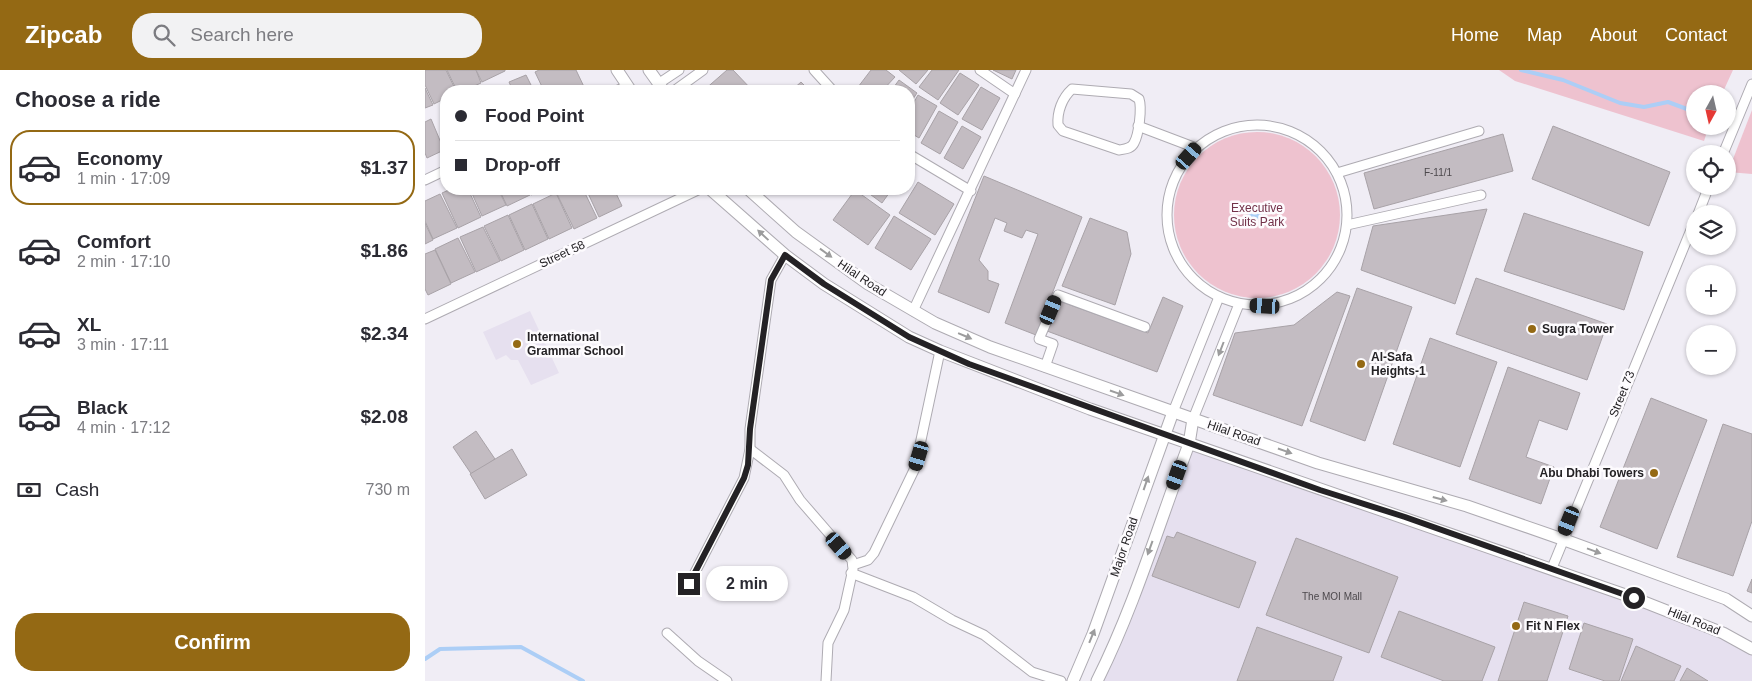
<!DOCTYPE html>
<meta charset="utf-8">
<style>
body{margin:0;font-family:Arial,sans-serif;background:#f2f2f3;color:#2b2b33;height:100vh;display:flex;flex-direction:column;font-size:19px;white-space:nowrap}
*{box-sizing:border-box;margin:0}
p{font-size:16px;color:#7c7c81}
.icon{flex:none;width:28px;height:28px;fill:none;stroke:currentColor;stroke-width:2;stroke-linecap:round;stroke-linejoin:round}
.map{position:relative;flex:1;overflow:hidden}
.side{display:flex;flex-direction:column;background:#fff;width:425px}
.side>*{flex:none}
.banner{position:absolute;left:15px;top:15px;width:475px;height:110px;border-radius:20px;box-shadow:0 1px 4px #0004;display:grid;align-content:center;height:110px;padding:0 15px;background:#fff}
.needle{width:32px;rotate:188deg}
.tools{position:absolute;left:1261px;top:15px;display:grid;gap:10px}
.tools a{display:grid;place-items:center;width:50px;height:50px;border-radius:50%;background:#fff;box-shadow:0 1px 4px #0004;font-size:25px}
.end{position:absolute;width:22px;height:22px;margin:-11px;border:6px solid #242225;background:#fff;box-shadow:0 0 0 2px #fff}
.from{border-radius:50%}
.bubble{position:absolute;height:35px;border-radius:18px;background:#fff;box-shadow:0 1px 4px #0004;font-size:16px;font-weight:800;line-height:35px;text-align:center}
.car{position:absolute;width:15px;height:30px;margin:-15px -8px;border-radius:6px;box-shadow:0 0 4px 1px #0007;background:linear-gradient(#222 24%,#8ab4d8 0 40%,#222 0 76%,#8ab4d8 0 86%,#222 0)}
.banner b{display:flex;align-items:center;gap:18px;height:48px;font-size:19px}
.banner b+b{border-top:1px solid #e1e1e2}
.banner i{width:12px;height:12px;background:#2b2b33}
ul{padding:0;list-style:none}
li{display:flex;align-items:center;gap:15px;height:75px;margin:0 10px 8px;padding:0 5px;border:2px solid transparent;border-radius:20px}
li div{flex:1}
li b{display:block;font-size:19px}
li em{font-style:normal;font-weight:800}
li.current{border-color:#946914}
li>.icon{width:45px;height:45px;stroke-width:1.5}
h2{padding:0 15px;font-size:22px;line-height:60px}
.pay{display:flex;align-items:center;gap:12px;height:55px;padding:0 15px;font-size:19px}
.pay p{margin-inline-start:auto}
.button{display:flex;gap:10px;margin-top:auto;padding:10px 15px}
.button a{flex:1;height:58px;border-radius:20px;background:#946914;color:#fff;font-size:20px;font-weight:800;line-height:58px;text-align:center}
header{display:flex;align-items:center;gap:30px;box-sizing:border-box;height:70px;padding:0 25px;background:#946914;color:#fff}
header strong{font-size:24px}
nav{display:flex;gap:28px;margin-inline-start:auto;font-size:18px}
.search{width:350px;height:45px;background:#f2f2f3;display:flex;align-items:center;gap:12px;box-sizing:border-box;padding:0 18px;border-radius:20px;color:#7c7c81;font-size:19px}
main{display:flex;flex:1;min-height:0}
.map>svg:first-child{display:block}
</style>
<header>
<strong>Zipcab</strong>
<div class="search"><svg class="icon" aria-label="search" viewBox="0 0 24 24"><circle cx="10" cy="10" r="6"/><path d="M15 15l6 6"/></svg>Search here</div>
<nav><a>Home</a><a>Map</a><a>About</a><a>Contact</a></nav>
</header>
<main>
<section class="side">
<h2>Choose a ride</h2>
<ul>
<li class="current"><svg class="icon" aria-label="car" viewBox="0 0 24 24"><path d="M5 17H2v-5l4-1 3-4h7l3 4 3 1v5h-3M9 17h6M6 11h13"/><circle cx="7" cy="17" r="2"/><circle cx="17" cy="17" r="2"/></svg><div><b>Economy</b><p>1 min · 17:09</p></div><em>$1.37</em></li>
<li><svg class="icon" aria-label="car" viewBox="0 0 24 24"><path d="M5 17H2v-5l4-1 3-4h7l3 4 3 1v5h-3M9 17h6M6 11h13"/><circle cx="7" cy="17" r="2"/><circle cx="17" cy="17" r="2"/></svg><div><b>Comfort</b><p>2 min · 17:10</p></div><em>$1.86</em></li>
<li><svg class="icon" aria-label="car" viewBox="0 0 24 24"><path d="M5 17H2v-5l4-1 3-4h7l3 4 3 1v5h-3M9 17h6M6 11h13"/><circle cx="7" cy="17" r="2"/><circle cx="17" cy="17" r="2"/></svg><div><b>XL</b><p>3 min · 17:11</p></div><em>$2.34</em></li>
<li><svg class="icon" aria-label="car" viewBox="0 0 24 24"><path d="M5 17H2v-5l4-1 3-4h7l3 4 3 1v5h-3M9 17h6M6 11h13"/><circle cx="7" cy="17" r="2"/><circle cx="17" cy="17" r="2"/></svg><div><b>Black</b><p>4 min · 17:12</p></div><em>$2.08</em></li>
</ul>
<div class="pay"><svg class="icon" aria-label="cash" viewBox="0 0 24 24"><path d="M3 7h18v10H3z"/><circle cx="12" cy="12" r="2"/></svg>Cash<p>730 m</p></div>
<div class="button"><a>Confirm</a></div>
</section>
<div class="map">
<svg width="1327" height="611" viewBox="0 0 1327 611">
<rect width="100%" height="100%" fill="#f0edf5"/>
<g fill="#e6e0ef">
<polygon points="105,241 134,303 106,315 93,290 86,290 81,285 71,290 58,262"/>
<polygon points="764,374 1127,498 1327,580 1327,611 671,611"/>
</g>
<g fill="#eec2cf">
<polygon points="1074,0 1308,0 1297,24 1270,24 1270,56 1284,56 1279,71 1090,11"/>
<polygon points="1327,40 1327,104 1303,102"/>
<circle cx="832" cy="145" r="83"/>
</g>
<circle fill="#accef6" cx="830" cy="143" r="7"/>
<g fill="none" stroke-linecap="round" stroke-linejoin="round">
<g stroke="#accef6" stroke-width="4">
<polyline points="1096,0 1138,10 1195,33 1219,37 1243,32 1270,42"/>
<polyline points="0,589 15,579 96,577 158,611"/>
</g>
</g>
<g fill="#c3bcc2" stroke="#a8a2a7">
<polygon points="0,0 21,0 31,21 21,21 21,28 9,34 0,15"/>
<polygon points="22,0 51,0 56,13 38,21 32,21"/>
<polygon points="51,0 80,0 80,1 57,12"/>
<polygon points="114,0 151,0 161,21 119,21 110,2"/>
<polygon points="302,0 308,0 328,21 278,21"/>
<polygon points="446,0 461,0 470,7 457,21 430,21"/>
<polygon points="474,0 503,0 491,14"/>
<polygon points="507,0 534,0 513,30 494,17"/>
<polygon points="568,0 591,0 587,9"/>
<polygon points="535,3 554,15 533,45 515,33"/>
<polygon points="101,5 109,21 88,21 84,12"/>
<polygon points="474,10 492,23 484,35 484,21 466,21"/>
<polygon points="376,12 385,21 366,21"/>
<polygon points="77,17 79,21 66,21"/>
<polygon points="556,17 575,28 557,60 537,49"/>
<polygon points="0,18 8,35 0,38"/>
<polygon points="493,25 512,36 494,68 484,62 484,41"/>
<polygon points="514,41 533,52 515,84 496,73"/>
<polygon points="21,43 21,57 16,45"/>
<polygon points="6,49 19,80 2,88 0,83 0,52"/>
<polygon points="537,56 556,67 538,99 519,88"/>
<polygon points="1128,56 1245,102 1224,156 1107,109"/>
<polygon points="1078,64 1088,101 949,139 939,103"/>
<polygon points="559,106 657,147 611,265 580,253 613,164 601,160 597,168 579,161 582,153 570,148 554,190 563,201 563,210 574,214 564,243 513,222"/>
<polygon points="493,112 529,134 510,165 474,143"/>
<polygon points="26,119 43,119 56,147 33,158 17,123"/>
<polygon points="45,119 73,119 81,135 57,146"/>
<polygon points="74,119 102,119 105,125 82,136"/>
<polygon points="103,119 118,119 106,125"/>
<polygon points="144,119 158,119 172,148 149,159 132,124"/>
<polygon points="161,119 189,119 197,136 174,147"/>
<polygon points="438,119 467,119 457,133"/>
<polygon points="430,120 465,145 443,175 408,150"/>
<polygon points="131,123 147,158 124,169 108,134"/>
<polygon points="15,124 32,158 8,169 0,151 0,131"/>
<polygon points="107,134 123,169 100,180 84,145"/>
<polygon points="1062,139 1030,234 936,200 948,156"/>
<polygon points="1099,143 1218,182 1199,240 1079,201"/>
<polygon points="83,145 99,180 76,191 59,156"/>
<polygon points="469,146 506,169 486,200 450,178"/>
<polygon points="665,148 702,162 706,184 690,235 637,216"/>
<polygon points="0,153 8,170 0,174"/>
<polygon points="58,157 75,191 51,202 35,167"/>
<polygon points="33,168 50,202 26,213 10,179"/>
<polygon points="10,180 26,214 3,225 0,219 0,184"/>
<polygon points="1051,208 1182,254 1162,310 1031,264"/>
<polygon points="932,218 987,237 940,371 885,351"/>
<polygon points="912,222 925,226 877,356 788,325 810,263 869,255"/>
<polygon points="738,227 758,236 732,302 622,261 634,231 723,263"/>
<polygon points="1005,268 1072,292 1035,397 968,374"/>
<polygon points="1083,297 1155,323 1142,360 1114,350 1101,387 1129,397 1116,434 1044,409"/>
<polygon points="1226,328 1282,350 1232,479 1175,457"/>
<polygon points="1298,354 1327,364 1327,451 1308,506 1252,487"/>
<polygon points="51,361 70,389 47,405 28,377"/>
<polygon points="87,379 102,405 60,429 45,404"/>
<polygon points="752,462 831,492 814,538 727,506 742,466 749,468"/>
<polygon points="871,468 973,507 944,583 841,545"/>
<polygon points="1327,509 1327,523 1322,521"/>
<polygon points="1099,532 1143,546 1122,611 1073,611"/>
<polygon points="974,541 1070,577 1057,611 1019,611 956,587"/>
<polygon points="1159,553 1208,569 1194,611 1180,611 1144,599"/>
<polygon points="832,557 917,587 908,611 812,611"/>
<polygon points="1211,576 1256,596 1249,611 1196,611"/>
<polygon points="1262,598 1283,611 1255,611"/>
</g>
<g fill="none" stroke-linecap="round" stroke-linejoin="round">
<defs>
<g id="minor">
<polyline points="389,0 408,21"/>
<polyline points="555,0 590,24"/>
<polyline points="233,14 254,0"/>
<path d="M647,19L706,24L714,29C717,38 714,64 709,73C706,79 700,79 694,80L638,61L633,55C632,42 637,28 647,19Z"/>
<polyline points="191,21 202,16"/>
<polyline points="249,21 278,0"/>
<circle cx="832" cy="145" r="90"/>
<polyline points="713,56 771,78"/>
<polyline points="484,84 546,121"/>
<polyline points="1298,84 1327,14"/>
<polyline points="912,103 1054,61"/>
<polyline points="0,110 21,100"/>
<polyline points="1273,144 1284,116"/>
<polyline points="922,155 1056,125"/>
<polyline points="488,241 601,0"/>
<polyline points="0,249 275,119"/>
<polyline points="620,297 628,274 614,269 633,225 720,257"/>
<polyline points="748,342 794,227"/>
<polyline points="768,349 814,234"/>
<polyline points="325,379 359,405 375,430 427,490 428,499 419,540 403,573 401,611"/>
<polyline points="428,495 443,490 449,483 490,398 515,281"/>
<polyline points="1127,498 1270,150"/>
<polyline points="426,503 488,527 527,550 559,565 607,602 636,611"/>
<polyline points="264,514 319,408 325,379 325,359 346,210 360,185"/>
<polyline points="242,563 273,591 302,611"/>
</g>
<g id="tertiary">
<polyline points="192,0 206,21"/>
<polyline points="224,0 239,21"/>
<polyline points="285,119 360,185 399,214 484,267 515,281 665,339 1209,528 1298,563 1327,579"/>
<polyline points="323,119 371,162 443,214 510,253 565,277 893,393 1042,436 1137,469 1301,529 1327,546"/>
<polyline points="648,611 668,564 748,342"/>
<path d="M672,611C710,535 734,453 764,374L768,349"/>
</g>
</defs>
<use href="#minor" stroke="#aeabb2" stroke-width="11"/>
<use href="#tertiary" stroke="#aeabb2" stroke-width="13"/>
<use href="#minor" stroke="#fff" stroke-width="9"/>
<use href="#tertiary" stroke="#fff" stroke-width="11"/>
</g>
<defs><path id="oneway-solid" d="M-6-.8H1V-3.2L6.5 0L1 3.2V.8H-6Z" transform="scale(1.25)"/></defs>
<g fill="#9c9c9d">
<use href="#oneway-solid" transform="translate(338 165) rotate(-137)"/>
<use href="#oneway-solid" transform="translate(401 183) rotate(36)"/>
<use href="#oneway-solid" transform="translate(540 266) rotate(23)"/>
<use href="#oneway-solid" transform="translate(796 279) rotate(111)"/>
<use href="#oneway-solid" transform="translate(692 323) rotate(19)"/>
<use href="#oneway-solid" transform="translate(860 381) rotate(19)"/>
<use href="#oneway-solid" transform="translate(721 413) rotate(-71)"/>
<use href="#oneway-solid" transform="translate(1015 429) rotate(15)"/>
<use href="#oneway-solid" transform="translate(725 478) rotate(110)"/>
<use href="#oneway-solid" transform="translate(1169 481) rotate(20)"/>
<use href="#oneway-solid" transform="translate(667 566) rotate(-68)"/>
</g>
<g fill="none" stroke-linecap="round" stroke-linejoin="round">
<polyline stroke="#242225" stroke-width="6" points="264,514 319,408 323,395 325,359 346,210 360,185 399,214 484,267 544,294 895,420 980,447 1209,528"/>
</g>
<g fill="#946914" stroke="#fdfbfe" stroke-width="2">
<circle cx="1107" cy="259" r="5"/>
<circle cx="92" cy="274" r="5"/>
<circle cx="936" cy="294" r="5"/>
<circle cx="1229" cy="403" r="5"/>
<circle cx="1091" cy="556" r="5"/>
</g>
<g text-anchor="middle" stroke-width="5" stroke-linejoin="round" paint-order="stroke">
<g font-size="10" fill="#4c484c">
<text x="1013" y="106">F-11/1</text>
<text x="907" y="530">The MOI Mall</text>
</g>
<g font-size="12" fill="#723149" stroke="#fdfbfe">
<text x="832" y="142">Executive<tspan x="832" dy="14">Suits Park</tspan></text>
</g>
<g font-size="12" fill="#242225" stroke="#fdfbfe">
<text transform="translate(137 184) rotate(-25)" y="4">Street 58</text>
<text transform="translate(437 208) rotate(34)" y="4">Hilal Road</text>
<text transform="translate(1197 324) rotate(-68)" y="4">Street 73</text>
<text transform="translate(809 363) rotate(19)" y="4">Hilal Road</text>
<text transform="translate(699 477) rotate(-71)" y="4">Major Road</text>
<text transform="translate(1269 551) rotate(22)" y="4">Hilal Road</text>
</g>
<g font-size="12" font-weight="bold" fill="#242225" stroke="#fdfbfe" text-anchor="start">
<text x="1117" y="263">Sugra Tower</text>
<text x="102" y="271">International<tspan x="102" dy="14">Grammar School</tspan></text>
<text x="946" y="291">Al-Safa<tspan x="946" dy="14">Heights-1</tspan></text>
<text x="1219" y="407" text-anchor="end">Abu Dhabi Towers</text>
<text x="1101" y="560">Fit N Flex</text>
</g>
</g>
</svg>
<div class="tools">
<a><svg class="needle" viewBox="-14 -14 28 28"><path d="M0-13l5 13h-10z" fill="#e53935"/><path d="M0 13l5-13h-10z" fill="#7c7c81"/></svg></a>
<a><svg class="icon" aria-label="locate" viewBox="0 0 24 24"><circle cx="12" cy="12" r="6"/><path d="M12 2v4M12 18v4M2 12h4M18 12h4"/></svg></a>
<a><svg class="icon" aria-label="layers" viewBox="0 0 24 24"><path d="M12 4l9 5-9 5-9-5zM3 14l9 5 9-5"/></svg></a>
<a>+</a>
<a>−</a>
</div>
<i class="end from" style="left:1209px;top:528px"></i>
<i class="end" style="left:264px;top:514px"></i>
<div class="bubble" style="left:281px;top:496px;width:82px">2 min</div>
<i class="car" style="left:764px;top:86px;rotate:41deg"></i>
<i class="car" style="left:840px;top:236px;rotate:273deg"></i>
<i class="car" style="left:626px;top:240px;rotate:23deg"></i>
<i class="car" style="left:494px;top:386px;rotate:197deg"></i>
<i class="car" style="left:752px;top:405px;rotate:200deg"></i>
<i class="car" style="left:1144px;top:451px;rotate:202deg"></i>
<i class="car" style="left:414px;top:476px;rotate:139deg"></i>
<div class="banner">
<b><i class="from"></i>Food Point</b>
<b><i></i>Drop-off</b>
</div>
</div>
</main>
